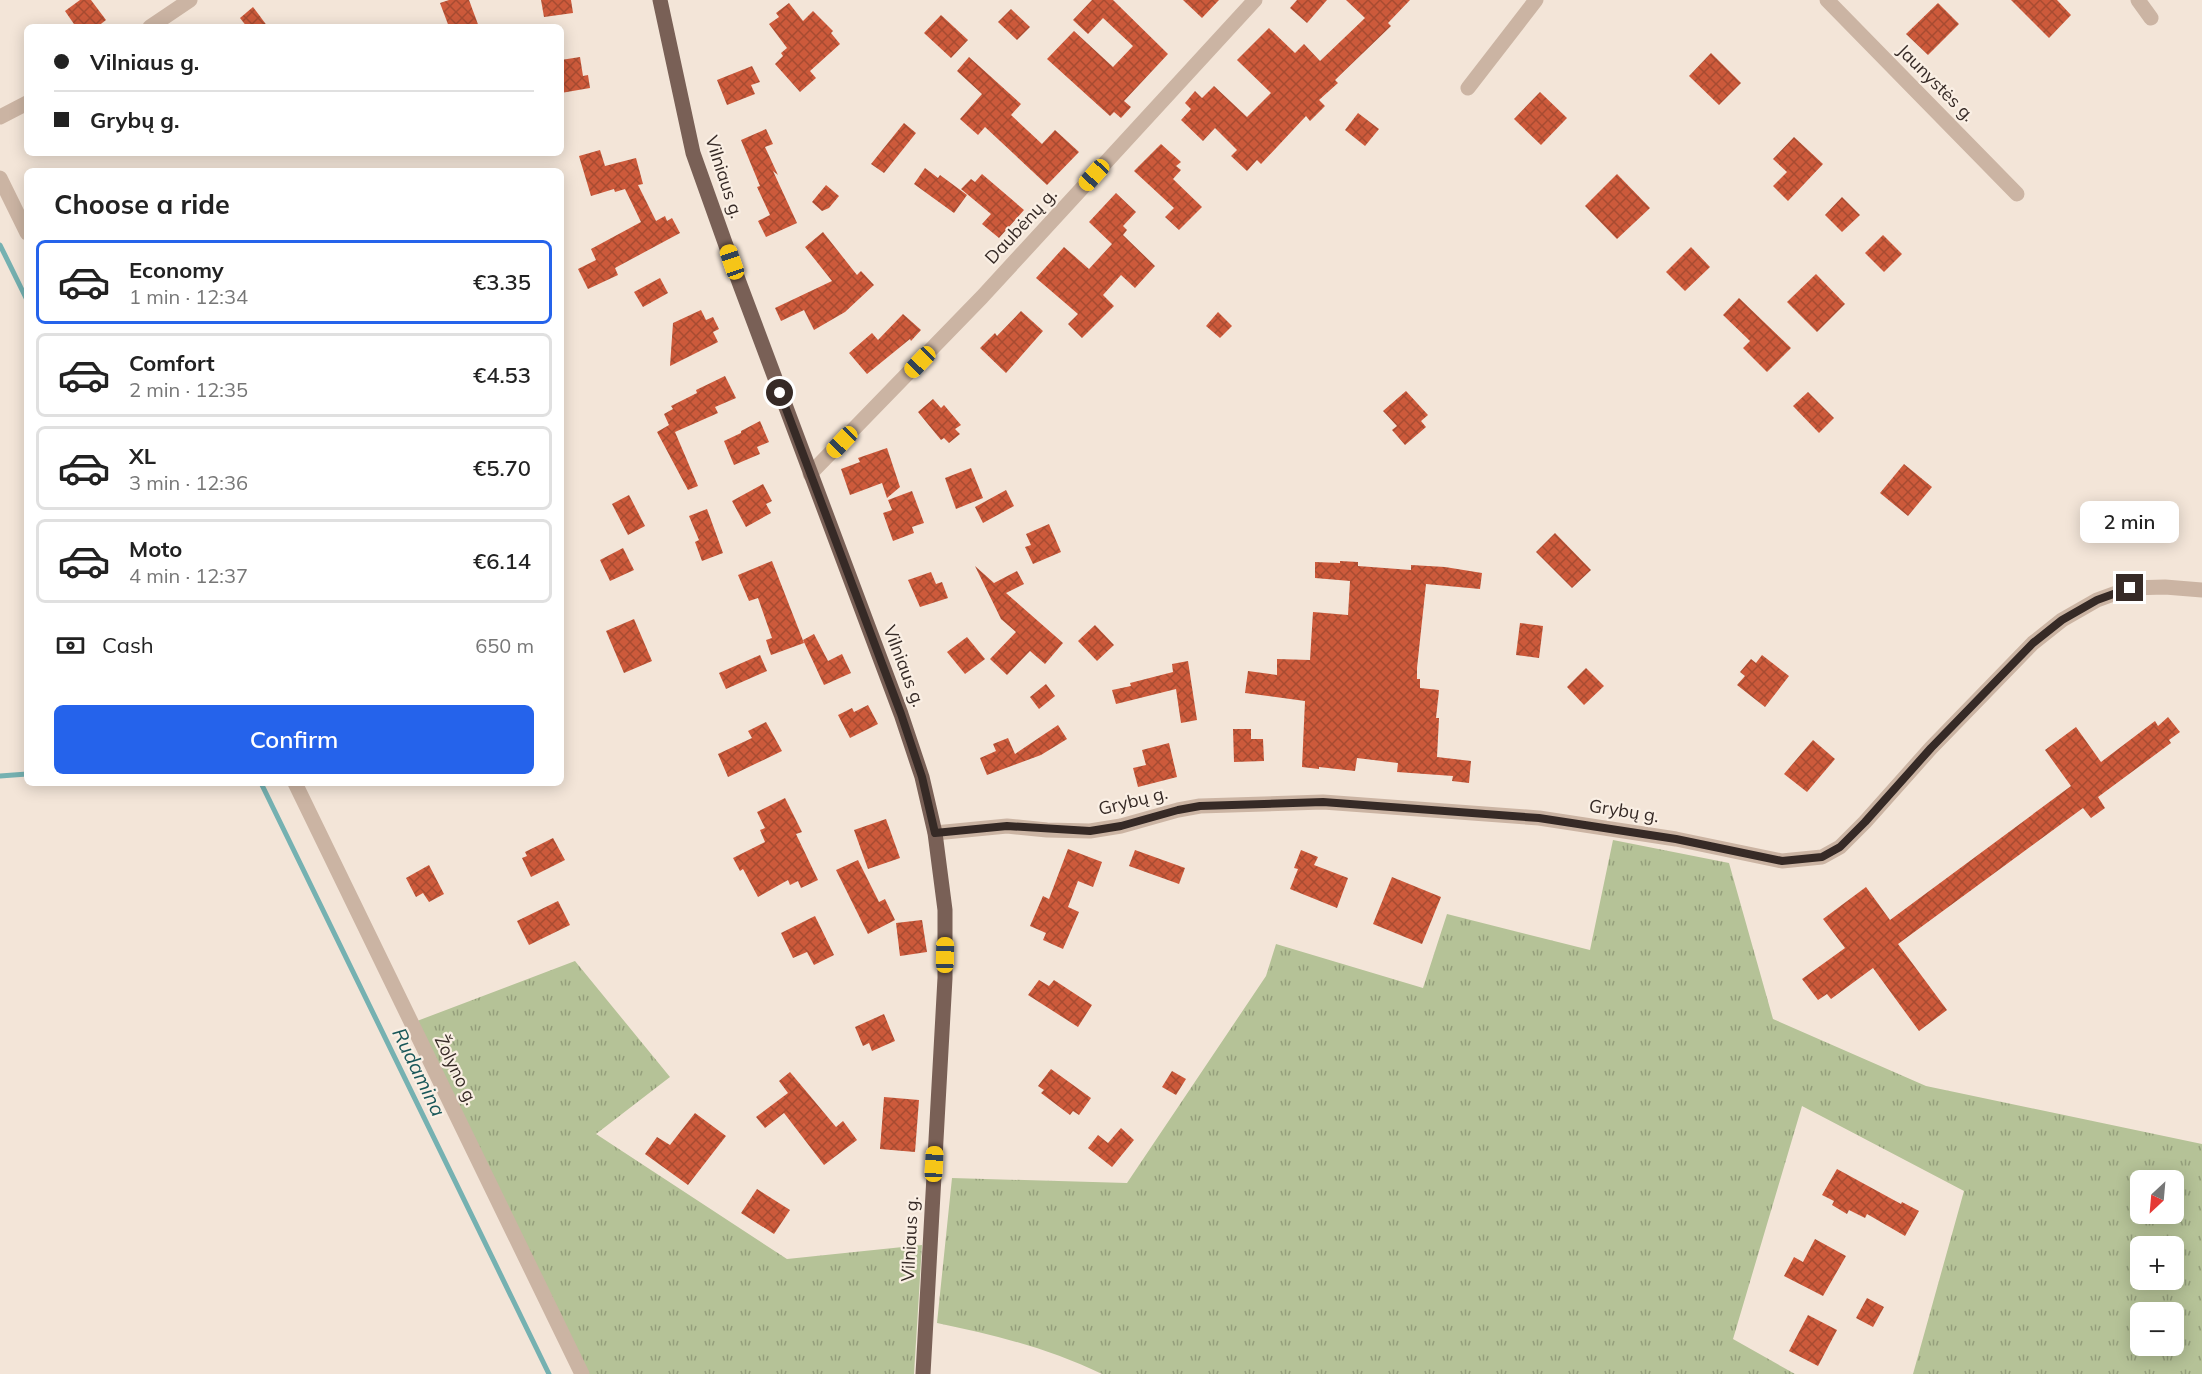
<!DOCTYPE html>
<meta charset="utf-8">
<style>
body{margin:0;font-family:Mulish,sans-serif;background:#f6f6f6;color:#222;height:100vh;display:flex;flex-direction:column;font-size:22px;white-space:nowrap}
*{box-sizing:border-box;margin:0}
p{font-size:20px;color:#767676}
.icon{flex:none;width:33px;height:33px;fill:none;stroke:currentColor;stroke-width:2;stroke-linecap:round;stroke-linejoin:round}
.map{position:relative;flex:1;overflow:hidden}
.details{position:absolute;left:24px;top:168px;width:540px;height:618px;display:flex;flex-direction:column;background:#fff;border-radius:9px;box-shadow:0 3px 15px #0003}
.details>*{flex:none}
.banner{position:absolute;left:24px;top:24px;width:540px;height:132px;border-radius:9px;box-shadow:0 3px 15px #0003;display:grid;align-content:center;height:132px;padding:0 30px;background:#fff}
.needle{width:39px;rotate:206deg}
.tools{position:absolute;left:2130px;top:1170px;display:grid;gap:12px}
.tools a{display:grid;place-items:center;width:54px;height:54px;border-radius:9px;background:#fff;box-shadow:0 3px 15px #0003;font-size:30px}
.end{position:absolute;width:27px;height:27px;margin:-14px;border:8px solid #362a26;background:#fff;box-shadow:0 0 0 3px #fff}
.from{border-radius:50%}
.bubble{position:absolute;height:42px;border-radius:9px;background:#fff;box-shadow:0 3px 15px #0003;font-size:20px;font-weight:600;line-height:42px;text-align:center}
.car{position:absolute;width:18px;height:36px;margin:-18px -9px;border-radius:8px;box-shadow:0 0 4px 2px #0007;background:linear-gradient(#f5c518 24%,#345 0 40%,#f5c518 0 76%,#345 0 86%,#f5c518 0)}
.banner b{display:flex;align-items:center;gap:21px;height:57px;font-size:22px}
.banner b+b{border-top:2px solid #e0e0e0}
.banner i{width:15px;height:15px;background:#222}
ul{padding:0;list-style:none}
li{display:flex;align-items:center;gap:18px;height:84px;margin:0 12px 9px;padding:0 18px;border:3px solid #e0e0e0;border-radius:9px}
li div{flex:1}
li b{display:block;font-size:22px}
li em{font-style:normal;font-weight:600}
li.current{border-color:#2563eb}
li>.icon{width:54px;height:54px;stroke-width:1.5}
h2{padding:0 30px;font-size:27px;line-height:72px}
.pay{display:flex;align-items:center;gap:15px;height:66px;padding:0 30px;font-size:22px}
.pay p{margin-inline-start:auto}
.cta{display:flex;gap:12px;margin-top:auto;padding:12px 30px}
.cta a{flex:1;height:69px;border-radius:9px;background:#2563eb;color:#fff;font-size:24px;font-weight:600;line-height:69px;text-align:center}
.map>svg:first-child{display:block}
</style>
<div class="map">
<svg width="2202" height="1374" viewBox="0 0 2202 1374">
<defs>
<pattern id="grass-tufts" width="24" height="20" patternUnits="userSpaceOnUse" patternTransform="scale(1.5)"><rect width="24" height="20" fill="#b5c297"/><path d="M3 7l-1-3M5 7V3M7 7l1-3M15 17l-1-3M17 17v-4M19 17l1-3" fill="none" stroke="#949e7b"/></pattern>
<pattern id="building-cross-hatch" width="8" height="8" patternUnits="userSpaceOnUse" patternTransform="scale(1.5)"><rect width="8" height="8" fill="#cd5a3b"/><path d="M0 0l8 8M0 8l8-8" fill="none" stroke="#a74b31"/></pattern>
</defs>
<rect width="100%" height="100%" fill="#f3e5d8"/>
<g fill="url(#grass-tufts)" fill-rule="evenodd">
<path d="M1613,840L1729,863L1773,1019L1926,1086L2202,1144V1374H1913L1964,1191L1802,1106L1733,1339L1795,1374H1102C1048,1348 995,1335 937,1323L952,1178L1127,1183L1266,976L1276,944L1423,988L1447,914L1590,950ZM2140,1180H2174V1214H2140ZM2140,1246H2174V1280H2140ZM2140,1312H2174V1346H2140Z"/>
<polygon points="575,961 670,1077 596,1134 787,1259 922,1245 914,1374 586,1374 417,1021"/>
</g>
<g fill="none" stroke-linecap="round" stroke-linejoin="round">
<g stroke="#75b1b1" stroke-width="5">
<polyline points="0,245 27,300"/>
<polyline points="0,776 27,774"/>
<polyline points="261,783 549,1374"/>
</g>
</g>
<g fill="url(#building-cross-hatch)">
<polygon points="80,0 91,0 106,20 97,27 76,27 65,11"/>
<polygon points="449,0 469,0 479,27 449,27 440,3"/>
<polygon points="541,0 571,0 573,13 544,17"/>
<polygon points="1092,0 1113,0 1168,54 1124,101 1131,107 1121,118 1114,112 1110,116 1047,59 1074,31 1113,67 1133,46 1103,18 1088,34 1073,20"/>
<polygon points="1183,0 1219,0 1202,18"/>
<polygon points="1297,0 1327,0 1307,23 1290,8"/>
<polygon points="1346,0 1410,0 1388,23 1391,26 1335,80 1338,83 1319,100 1325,106 1310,121 1306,116 1261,164 1257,160 1247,171 1231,156 1237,150 1215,128 1203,141 1181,120 1191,109 1185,103 1195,91 1202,98 1214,86 1247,117 1271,93 1237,60 1269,28 1295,53 1304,44 1320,61 1365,18"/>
<polygon points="2011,0 2057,0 2071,15 2049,38"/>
<polygon points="789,3 803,21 813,11 833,31 831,33 840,44 810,71 816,78 800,92 775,64 783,56 781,53 787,48 769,24 779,17 776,13"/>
<polygon points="1938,3 1959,24 1928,55 1906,34"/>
<polygon points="253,7 268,27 247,27 240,18"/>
<polygon points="1011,9 1030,27 1017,40 998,22"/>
<polygon points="941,15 968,40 951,58 924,33"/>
<polygon points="1711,53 1741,83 1719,105 1689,76"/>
<polygon points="580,57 583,76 588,75 590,88 561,93 561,60"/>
<polygon points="969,57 1021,104 1011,115 1042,144 1055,130 1079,152 1047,185 985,127 978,135 960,119 982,94 957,71"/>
<polygon points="752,66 760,82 751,85 755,94 727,105 717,80"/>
<polygon points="1540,92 1567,118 1541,145 1514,119"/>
<polygon points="1358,113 1379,129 1365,146 1345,130"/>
<polygon points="904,123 916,133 884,173 871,164"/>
<polygon points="766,129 773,144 765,147 778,175 773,171 797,223 766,237 758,221 770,215 757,187 760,186 741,140"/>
<polygon points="1794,137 1823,164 1788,201 1773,186 1787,172 1773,159"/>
<polygon points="1161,144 1181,162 1176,166 1181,170 1173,179 1202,207 1179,230 1165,217 1174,208 1134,171"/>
<polygon points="600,150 605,166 636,158 643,184 638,185 656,221 665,216 667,221 672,218 680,233 615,268 618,275 588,289 578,269 596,260 591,249 641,222 625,189 615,192 614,189 591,196 579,156"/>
<polygon points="925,168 938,178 940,175 967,195 954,213 914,184"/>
<polygon points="982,174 1024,210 999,238 982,224 991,214 961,189 971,179 975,182"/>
<polygon points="1617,174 1650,208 1617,239 1585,206"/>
<polygon points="826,185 839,196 829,208 822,211 812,202"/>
<polygon points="1116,193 1136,212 1123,226 1127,230 1123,235 1155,266 1135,288 1121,275 1103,295 1114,306 1082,338 1068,324 1078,314 1036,278 1064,247 1089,269 1112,244 1089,222"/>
<polygon points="1842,197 1860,215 1842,232 1825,215"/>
<polygon points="823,232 857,275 861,271 874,285 845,312 814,330 804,310 781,321 775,308 832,281 805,247"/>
<polygon points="1883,235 1902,254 1884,272 1865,253"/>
<polygon points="1691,247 1710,267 1685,291 1666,272"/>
<polygon points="1816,274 1845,304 1817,332 1787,302"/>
<polygon points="660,278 668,293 643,307 634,292"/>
<polygon points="1739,298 1791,348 1767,372 1743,348 1750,341 1723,315"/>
<polygon points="701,310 706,320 713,317 719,329 713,332 718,342 670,366 673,323"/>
<polygon points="1021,311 1043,331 1006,373 980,348 995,333 997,336"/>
<polygon points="1218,312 1232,326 1220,338 1206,326"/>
<polygon points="903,314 921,330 911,341 910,339 867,374 849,353 872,333 878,340"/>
<polygon points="725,376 736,398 715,407 718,413 675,432 698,486 688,490 657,432 669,425 664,414 673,409 671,406 697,393 696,390"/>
<polygon points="1406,391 1428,415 1421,421 1426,427 1405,445 1392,430 1397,426 1383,411"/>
<polygon points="1808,392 1834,418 1819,433 1793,406"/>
<polygon points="933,399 941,408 944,405 961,425 955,429 960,434 949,443 944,438 941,440 918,412"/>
<polygon points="760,421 769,442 757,447 760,454 734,465 724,441 741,433 741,431"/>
<polygon points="887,448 900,487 887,498 882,483 850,495 841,469 860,462 858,458"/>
<polygon points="1904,464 1932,487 1908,516 1880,493"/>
<polygon points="971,468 983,498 956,509 945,478"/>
<polygon points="763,484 772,501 766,504 771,513 746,527 732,501"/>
<polygon points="1006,490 1014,506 983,523 975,507"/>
<polygon points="912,491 924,523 912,527 914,533 893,541 883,513 892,510 888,500"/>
<polygon points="629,495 645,526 628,535 612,504"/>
<polygon points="707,509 723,553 702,561 695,542 699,540 689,516"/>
<polygon points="1049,524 1061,552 1033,564 1025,547 1031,545 1026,534"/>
<polygon points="1555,533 1591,570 1572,588 1536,552"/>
<polygon points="623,548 634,570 610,581 600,560"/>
<polygon points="772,561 804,643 771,655 766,640 772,638 758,598 749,601 738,575"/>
<polygon points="1340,561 1358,562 1358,566 1411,570 1411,565 1445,567 1482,573 1480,589 1426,584 1417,668 1417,679 1420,679 1420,688 1439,690 1436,718 1439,718 1437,757 1471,761 1469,783 1452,781 1453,776 1397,772 1398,763 1357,758 1355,771 1319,767 1319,769 1302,767 1305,701 1245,693 1248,671 1277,675 1277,659 1310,660 1313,612 1348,615 1350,581 1315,578 1315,562 1340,563"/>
<polygon points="975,566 994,583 1017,571 1024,584 1006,593 1063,643 1045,664 1030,651 1007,675 990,659 1016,632 1001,619"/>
<polygon points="931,572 936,584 942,582 948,598 920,607 908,580"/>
<polygon points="634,619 652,661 624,673 606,631"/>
<polygon points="1520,623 1543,626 1539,658 1516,655"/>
<polygon points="1095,625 1114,645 1097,661 1078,641"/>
<polygon points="814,634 828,661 842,654 851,673 824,685 803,640"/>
<polygon points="967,637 985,659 965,674 947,652"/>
<polygon points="760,655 767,671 726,689 719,673"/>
<polygon points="1762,655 1789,676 1765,707 1737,685 1745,676 1740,672 1751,659 1756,663"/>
<polygon points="1188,661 1197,720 1181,723 1176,689 1116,704 1112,690 1131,686 1130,683 1173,672 1172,664"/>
<polygon points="1586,668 1604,686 1584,705 1567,687"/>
<polygon points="1046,684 1055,696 1039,709 1030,697"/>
<polygon points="868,705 878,724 850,738 838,715 852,708 854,712"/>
<polygon points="2168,717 2180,732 2169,740 2171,743 2098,797 2105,808 2091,818 2083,808 1898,944 1947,1010 1919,1031 1873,968 1831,999 1827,994 1818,1000 1802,979 1845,948 1823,919 1866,887 1890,920 2071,786 2045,750 2076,727 2101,762 2155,721 2158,726"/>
<polygon points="766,722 782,751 728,777 718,754 752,738 748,731"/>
<polygon points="1058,725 1067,739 1041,755 987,775 980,758 996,751 993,744 1008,738 1015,754"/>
<polygon points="1233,729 1251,729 1251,739 1263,739 1264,761 1234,762"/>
<polygon points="1813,740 1835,759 1807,792 1784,774"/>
<polygon points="1169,743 1177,777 1138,787 1133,768 1146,765 1142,750"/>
<polygon points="785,798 802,832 796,834 818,880 801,888 798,881 790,885 788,880 758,897 743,869 740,871 733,858 765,842 760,830 765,828 757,812"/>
<polygon points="886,819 900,858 868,869 854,830"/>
<polygon points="553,838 565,860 531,877 522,858 527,856 525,852"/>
<polygon points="1068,849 1102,862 1093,887 1078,881 1068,907 1079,912 1063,949 1043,940 1046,933 1030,926 1043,896 1049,899"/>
<polygon points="1135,850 1185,868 1179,884 1129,866"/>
<polygon points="1301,850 1318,857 1314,865 1348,878 1337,908 1290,889 1298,869 1294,868"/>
<polygon points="858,860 879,902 885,899 895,920 868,934 836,870"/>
<polygon points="429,865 444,894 429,902 423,893 416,897 406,878"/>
<polygon points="1392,877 1441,897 1422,944 1373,924"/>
<polygon points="558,901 570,925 529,945 517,921"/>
<polygon points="815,916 834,955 814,965 807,952 793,958 781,933"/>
<polygon points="922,920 927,952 900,956 896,923"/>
<polygon points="1039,980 1049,986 1054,980 1092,1005 1078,1027 1028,995"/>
<polygon points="884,1014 895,1041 872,1051 869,1043 863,1046 855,1027"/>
<polygon points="1051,1069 1091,1098 1079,1115 1073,1111 1070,1115 1041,1093 1044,1090 1038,1086"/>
<polygon points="1172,1071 1186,1079 1176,1095 1162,1087"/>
<polygon points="790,1072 836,1127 843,1121 857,1140 824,1165 784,1113 765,1128 756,1117 788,1093 779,1081"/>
<polygon points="884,1097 919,1100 915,1152 880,1149"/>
<polygon points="695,1113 726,1136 688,1185 645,1154 657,1137 670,1145"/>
<polygon points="1121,1128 1134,1140 1112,1167 1088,1148 1098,1135 1108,1143"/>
<polygon points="1837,1169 1901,1204 1902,1202 1919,1211 1905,1236 1867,1214 1865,1218 1849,1210 1847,1214 1832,1205 1834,1201 1822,1195"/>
<polygon points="757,1189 790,1210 774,1234 741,1213"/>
<polygon points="1815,1239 1846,1256 1823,1296 1784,1276 1794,1257 1803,1262"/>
<polygon points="1867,1298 1884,1307 1873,1327 1856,1318"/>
<polygon points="1808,1315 1837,1330 1818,1366 1789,1351"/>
</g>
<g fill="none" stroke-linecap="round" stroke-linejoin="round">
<g stroke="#cbb4a3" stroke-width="15">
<polyline points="1827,0 2017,194"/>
<polyline points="2138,0 2151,18"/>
<polyline points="150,27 190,0"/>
<polyline points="1468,88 1536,0"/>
<polyline points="0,117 27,103"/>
<polyline points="0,178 27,233"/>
<polyline points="810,474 982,297 1255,0"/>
<polyline points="295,783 582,1374"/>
<polyline points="935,833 1007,826 1047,830 1090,831 1121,826 1178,810 1200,806 1323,802 1539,818 1676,839 1782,861 1822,857 1840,847 1865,822 1931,748 2033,643 2062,620 2097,600 2130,588 2165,587 2202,590"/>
</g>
<polyline stroke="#796056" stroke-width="15" points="660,0 693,153 739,282 901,714 922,777 935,833 945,910 945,978 923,1374"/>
</g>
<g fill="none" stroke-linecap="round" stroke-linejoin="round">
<polyline stroke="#362a26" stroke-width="8" points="780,393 901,714 922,777 935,833 1007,826 1090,831 1121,826 1178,810 1200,806 1323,802 1539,818 1676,839 1782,861 1822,857 1840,847 1865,822 1931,748 2033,643 2062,620 2097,600 2130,588"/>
</g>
<g text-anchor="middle" stroke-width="4.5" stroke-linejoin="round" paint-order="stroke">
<g font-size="18" fill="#362a26" stroke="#faefe4">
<text transform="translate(1936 83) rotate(45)" y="6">Jaunystės g.</text>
<text transform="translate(724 177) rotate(72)" y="6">Vilniaus g.</text>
<text transform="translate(1021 226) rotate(-47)" y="6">Daubėnų g.</text>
<text transform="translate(904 666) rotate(69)" y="6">Vilniaus g.</text>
<text transform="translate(1133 801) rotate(-14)" y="6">Grybų g.</text>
<text transform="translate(1624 811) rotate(9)" y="6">Grybų g.</text>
<text transform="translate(456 1070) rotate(64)" y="6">Žolyno g.</text>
<text transform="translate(910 1239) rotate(-87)" y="6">Vilniaus g.</text>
</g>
<g font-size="20" font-style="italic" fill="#195759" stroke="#faefe4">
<text transform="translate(419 1072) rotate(64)" y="7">Rudamina</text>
</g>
</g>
</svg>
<div class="tools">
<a><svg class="needle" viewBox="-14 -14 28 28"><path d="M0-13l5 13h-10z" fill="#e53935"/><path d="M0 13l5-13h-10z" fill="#767676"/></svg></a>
<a>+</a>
<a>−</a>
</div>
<i class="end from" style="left:780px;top:393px"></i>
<i class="end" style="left:2130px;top:588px"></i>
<div class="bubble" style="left:2080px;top:501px;width:99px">2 min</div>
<i class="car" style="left:1094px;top:175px;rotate:222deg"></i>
<i class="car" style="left:732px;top:262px;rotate:341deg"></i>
<i class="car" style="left:920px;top:362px;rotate:224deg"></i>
<i class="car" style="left:842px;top:442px;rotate:224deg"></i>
<i class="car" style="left:945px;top:955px;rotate:1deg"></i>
<i class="car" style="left:934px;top:1164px;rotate:3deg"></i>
<div class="banner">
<b><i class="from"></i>Vilniaus g.</b>
<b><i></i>Grybų g.</b>
</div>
<section class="details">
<h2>Choose a ride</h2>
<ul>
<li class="current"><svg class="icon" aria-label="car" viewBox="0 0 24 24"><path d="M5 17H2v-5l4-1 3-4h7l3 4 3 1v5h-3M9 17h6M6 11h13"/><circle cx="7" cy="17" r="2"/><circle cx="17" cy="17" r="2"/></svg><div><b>Economy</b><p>1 min · 12:34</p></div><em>€3.35</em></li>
<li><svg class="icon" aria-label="car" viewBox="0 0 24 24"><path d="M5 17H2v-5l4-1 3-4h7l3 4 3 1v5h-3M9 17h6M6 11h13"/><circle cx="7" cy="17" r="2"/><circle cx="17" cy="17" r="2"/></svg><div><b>Comfort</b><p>2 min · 12:35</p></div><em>€4.53</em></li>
<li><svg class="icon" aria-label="car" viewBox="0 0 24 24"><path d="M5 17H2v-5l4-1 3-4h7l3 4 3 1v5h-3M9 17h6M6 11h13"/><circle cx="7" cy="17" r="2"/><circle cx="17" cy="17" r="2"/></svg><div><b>XL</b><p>3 min · 12:36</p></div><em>€5.70</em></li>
<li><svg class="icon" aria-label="car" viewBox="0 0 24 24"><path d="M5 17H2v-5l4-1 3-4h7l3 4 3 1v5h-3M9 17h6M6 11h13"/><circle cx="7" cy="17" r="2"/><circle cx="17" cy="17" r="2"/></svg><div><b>Moto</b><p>4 min · 12:37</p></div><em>€6.14</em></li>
</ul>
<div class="pay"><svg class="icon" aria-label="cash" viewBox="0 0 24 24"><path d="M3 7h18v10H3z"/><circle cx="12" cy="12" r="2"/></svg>Cash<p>650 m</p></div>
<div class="cta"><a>Confirm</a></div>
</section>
</div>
